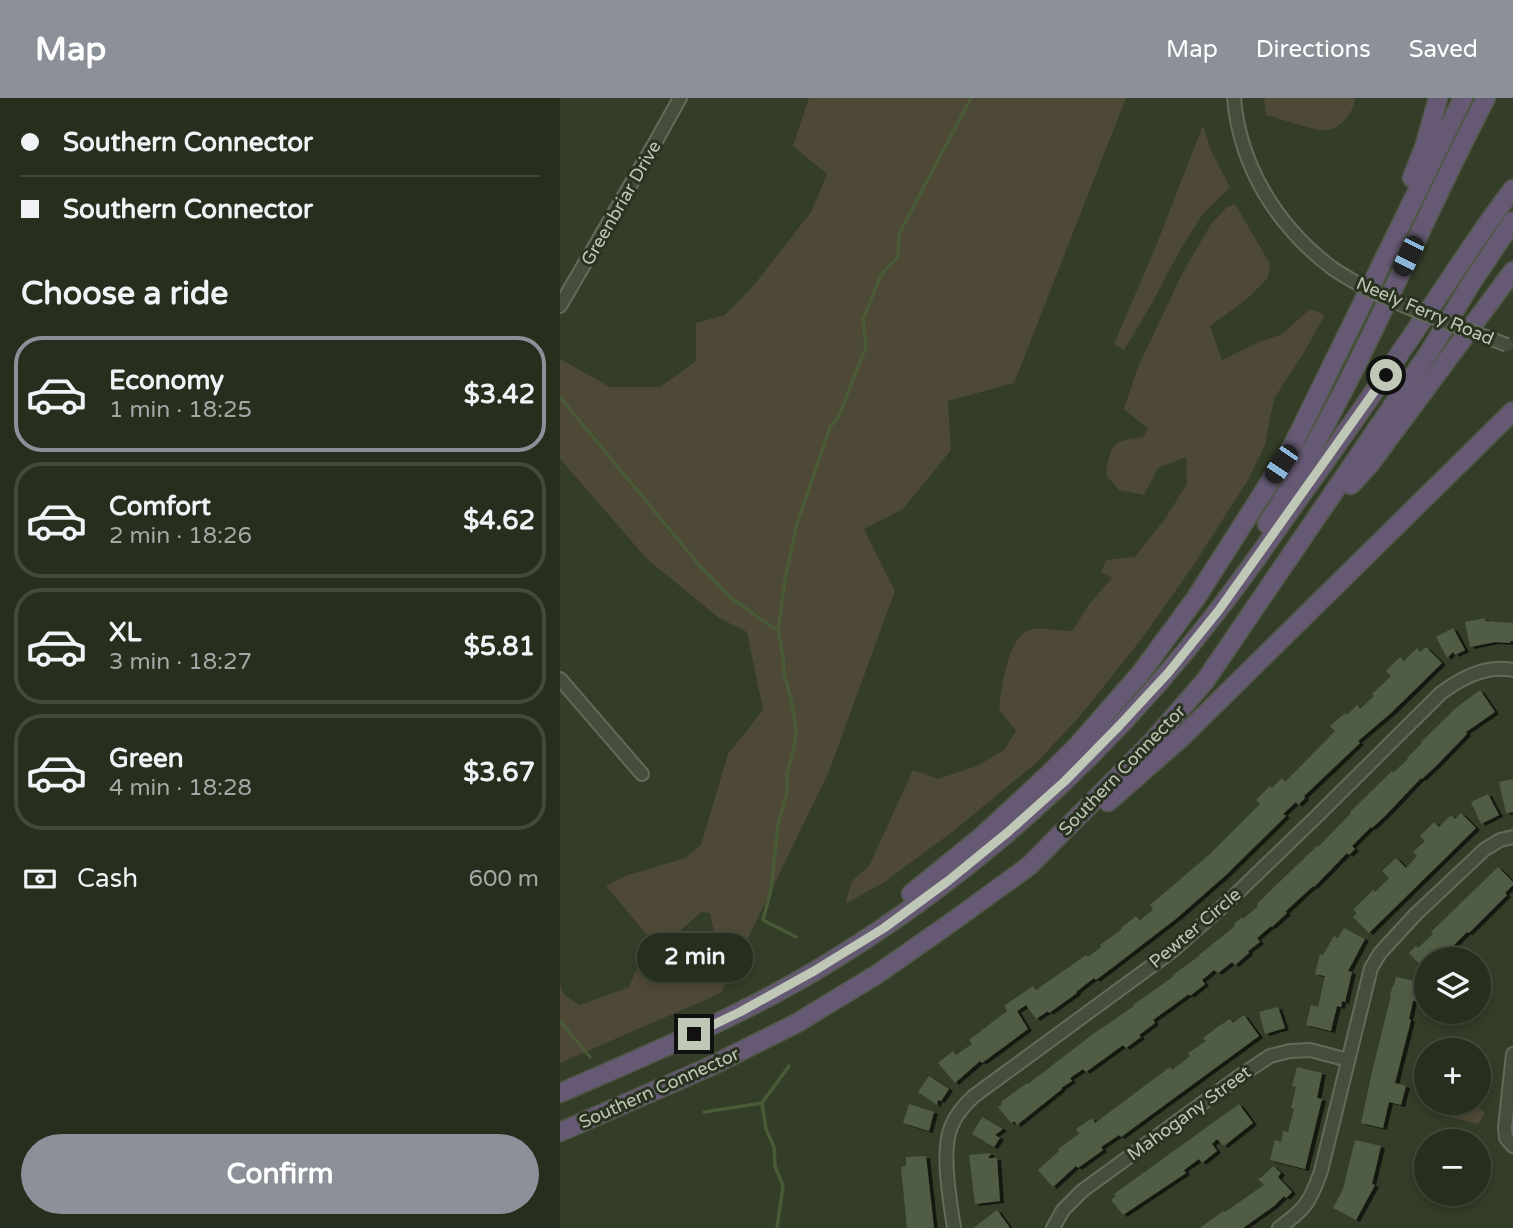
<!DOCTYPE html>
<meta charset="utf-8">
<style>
body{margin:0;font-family:"Varela Round",sans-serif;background:#323a2a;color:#f1f3f6;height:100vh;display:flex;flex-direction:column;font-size:26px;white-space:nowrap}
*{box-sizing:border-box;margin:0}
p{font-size:23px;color:#a4a8a4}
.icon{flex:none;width:38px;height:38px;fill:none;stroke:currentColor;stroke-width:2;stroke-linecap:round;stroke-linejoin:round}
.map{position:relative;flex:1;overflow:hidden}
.details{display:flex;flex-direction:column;background:#262e1d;width:560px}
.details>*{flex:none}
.hud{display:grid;align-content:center;height:154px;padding:0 21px;background:#262e1d}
.buttons{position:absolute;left:854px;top:849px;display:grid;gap:14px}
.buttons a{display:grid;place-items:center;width:77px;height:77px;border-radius:50%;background:#262e1d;box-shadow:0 4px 10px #0003,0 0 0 2px #424a3b;font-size:35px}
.end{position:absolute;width:32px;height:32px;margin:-16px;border:9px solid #bfc8b7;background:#111;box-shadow:0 0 0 4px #111}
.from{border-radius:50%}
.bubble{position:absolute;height:49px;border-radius:24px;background:#262e1d;box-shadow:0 4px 10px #0003,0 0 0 2px #424a3b;font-size:23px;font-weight:700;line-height:49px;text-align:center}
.car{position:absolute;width:21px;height:42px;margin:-21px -10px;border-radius:9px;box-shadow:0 0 5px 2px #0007;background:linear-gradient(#222 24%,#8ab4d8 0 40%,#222 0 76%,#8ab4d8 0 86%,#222 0)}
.hud b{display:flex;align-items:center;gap:24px;height:66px;font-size:26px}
.hud b+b{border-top:2px solid #424a3b}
.hud i{width:18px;height:18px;background:#f1f3f6}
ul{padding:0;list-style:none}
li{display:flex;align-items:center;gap:21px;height:116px;margin:0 14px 10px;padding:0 7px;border:4px solid #424a3b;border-radius:28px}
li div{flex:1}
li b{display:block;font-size:26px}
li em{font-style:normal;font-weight:700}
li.selected{border-color:#8c9099}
li>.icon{width:63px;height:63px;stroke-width:1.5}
h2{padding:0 21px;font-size:32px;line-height:84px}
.pay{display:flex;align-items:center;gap:18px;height:77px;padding:0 21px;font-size:26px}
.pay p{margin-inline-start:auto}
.cta{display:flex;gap:14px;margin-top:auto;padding:14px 21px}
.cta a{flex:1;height:80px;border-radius:42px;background:#8c9099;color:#fff;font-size:28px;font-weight:700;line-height:80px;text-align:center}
header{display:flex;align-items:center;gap:42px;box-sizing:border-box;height:98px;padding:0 35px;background:#8c9099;color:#fff}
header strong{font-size:33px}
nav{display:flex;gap:38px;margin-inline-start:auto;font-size:24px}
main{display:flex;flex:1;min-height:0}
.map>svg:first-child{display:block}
</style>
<header>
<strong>Map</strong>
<nav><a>Map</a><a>Directions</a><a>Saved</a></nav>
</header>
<main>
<section class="details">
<div class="hud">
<b><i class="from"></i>Southern Connector</b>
<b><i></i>Southern Connector</b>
</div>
<h2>Choose a ride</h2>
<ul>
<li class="selected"><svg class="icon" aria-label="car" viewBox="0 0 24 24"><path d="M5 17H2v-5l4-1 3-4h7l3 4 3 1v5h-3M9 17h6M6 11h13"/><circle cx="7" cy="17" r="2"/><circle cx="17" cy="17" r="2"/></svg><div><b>Economy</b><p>1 min · 18:25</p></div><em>$3.42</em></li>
<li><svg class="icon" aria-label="car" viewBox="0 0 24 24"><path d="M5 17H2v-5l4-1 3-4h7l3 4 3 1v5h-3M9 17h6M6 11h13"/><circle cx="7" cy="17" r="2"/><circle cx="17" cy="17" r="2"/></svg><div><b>Comfort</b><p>2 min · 18:26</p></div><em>$4.62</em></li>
<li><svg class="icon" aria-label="car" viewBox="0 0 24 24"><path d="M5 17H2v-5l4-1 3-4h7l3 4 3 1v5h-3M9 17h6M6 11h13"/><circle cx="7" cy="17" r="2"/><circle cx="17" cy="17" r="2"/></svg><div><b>XL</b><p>3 min · 18:27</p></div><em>$5.81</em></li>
<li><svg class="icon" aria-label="car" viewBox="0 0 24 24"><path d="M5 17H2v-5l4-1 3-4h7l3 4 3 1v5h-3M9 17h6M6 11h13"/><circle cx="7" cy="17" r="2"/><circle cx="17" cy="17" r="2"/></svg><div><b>Green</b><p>4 min · 18:28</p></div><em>$3.67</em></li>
</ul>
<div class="pay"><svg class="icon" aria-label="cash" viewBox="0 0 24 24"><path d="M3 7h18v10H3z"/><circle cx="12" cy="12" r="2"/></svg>Cash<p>600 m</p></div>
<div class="cta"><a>Confirm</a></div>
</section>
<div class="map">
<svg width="953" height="1130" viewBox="0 0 953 1130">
<defs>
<filter id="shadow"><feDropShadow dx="4" dy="2" stdDeviation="0" flood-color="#0009"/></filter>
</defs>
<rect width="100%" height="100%" fill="#333d27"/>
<g fill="#4e4836">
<path d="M249,0H566L454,285L388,303L391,352L343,411L304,431L335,493L268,676L161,895L0,965V886L4,897L20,907L69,889L76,872L89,861C103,878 111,882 133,875C132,851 137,849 154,834L150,815L141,814L116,837L93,844L46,788L65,778L125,760L141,747L168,656L203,612L187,534L159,520L87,461L0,361V261L50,289H100L136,263V225L165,217L194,187L251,114L267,76L233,48Z"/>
<path d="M704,0H795C794,14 782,30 767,32C756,34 719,20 706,17Z"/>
<polygon points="643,27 651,53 670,89 642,117 620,152 591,207 564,252 554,246 596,148"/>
<path d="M675,106L710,166L708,180L687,201L650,228L662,262L697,245L722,236L750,211L765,217L743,256L714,301L705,347L688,382L635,465L583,539L521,617L476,665L391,735L323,785L285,806L292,783L309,768L353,672L378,681L417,668L444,652L456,633L439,611C442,590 447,536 472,531C483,529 500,533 512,533L530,505L552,480L541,474L546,462L575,459L604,422L627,386L626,359L598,370L584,397L559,392L546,377C551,346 551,343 583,339L588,331L564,311L578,269L622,176L651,126L667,109Z"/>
<path d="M884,1005C898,1004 918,1004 925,1016L918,1026L882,1017Z"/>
</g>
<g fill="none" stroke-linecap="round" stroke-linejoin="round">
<g stroke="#485a36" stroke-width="3.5">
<polyline points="0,299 139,467 171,500 218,533"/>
<polyline points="236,839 203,822 211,792 218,727 227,694 227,676 234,649 236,631 232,606 224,575 223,558 218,533 225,482 237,426 270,329 278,320 306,249 303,221 321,177 338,159 339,136 411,0"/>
<polyline points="0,923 30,959"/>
<polyline points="144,1014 202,1005"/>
<polyline points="217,1130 223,1088 215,1068 214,1049 206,1031 202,1005 229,968"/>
</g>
</g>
<g fill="#515c44" filter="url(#shadow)">
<polygon points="925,520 925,523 953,525 953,543 951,543 950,545 935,544 910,549 905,524"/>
<polygon points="893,530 905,552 895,557 893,554 887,560 876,539"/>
<polygon points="866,549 882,565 831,615 798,643 800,645 744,698 745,700 738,707 736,704 723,716 726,718 666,777 617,820 548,873 536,882 534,880 516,894 517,895 489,915 488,913 476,921 466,907 457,913 468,931 422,965 420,963 395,985 378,965 393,953 396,957 412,946 409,942 447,913 444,908 473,888 476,892 526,857 528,859 541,849 540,847 562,831 561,830 576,818 580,822 593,812 590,807 650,756 700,706 696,702 710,688 712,690 722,680 725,684 775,633 770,628 785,615 787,617 797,607 800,611 814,598 812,596 831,578 826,573 840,559 844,563 857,550 860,554"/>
<polygon points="920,592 935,614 906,634 907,636 876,668 862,681 861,680 825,718 812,730 811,729 792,748 795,751 789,757 787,755 754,789 753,788 725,814 727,815 712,829 711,828 697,840 700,844 688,853 689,855 675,867 672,864 658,875 654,872 642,882 645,886 630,898 629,896 593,922 595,925 579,937 581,939 566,950 563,947 526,974 523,971 510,980 512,983 501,990 502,991 457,1027 454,1023 451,1025 438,1009 442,1006 441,1004 467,985 468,986 533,936 574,908 573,907 614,878 613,877 639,858 639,857 675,828 674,826 682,819 683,821 698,808 697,806 712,791 757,748 758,749 791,715 790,714 832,673 833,675 848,661 847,660 862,645 861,644 897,609"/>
<polygon points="953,681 953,714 946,715 939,684"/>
<polygon points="928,696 939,717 921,726 911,704"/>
<polygon points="901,715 916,730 809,835 793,819 797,815 793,812 813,792 815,794 829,780 822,773 836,760 846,770 857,758 853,754 865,743 860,738 874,724 879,729 891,717 895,721"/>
<polygon points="938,769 953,784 953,787 945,795 947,797 909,835 907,834 890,851 894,855 888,861 866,861 866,873 849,855 856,848 858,850 873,836 871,834"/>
<polygon points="784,830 805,841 788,873 792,874 785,904 782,903 781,909 777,908 771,933 746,927 751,907 758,909 765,878 755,876 760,856 763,857 774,838 778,840"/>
<polygon points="836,879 860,884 856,903 853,903 849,921 851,922 835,985 846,988 841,1007 829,1004 823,1030 801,1025 812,974 831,897 830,897 833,887 834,887"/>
<polygon points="718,909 725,930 705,936 699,914"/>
<polygon points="684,917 699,938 561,1039 559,1037 541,1049 543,1052 518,1070 516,1068 493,1089 478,1072 499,1053 498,1051 519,1036 516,1031 532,1020 535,1025 610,969 612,972 630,958 628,955 646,943 643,940 659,928 670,921 673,925"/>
<polygon points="737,969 762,975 757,1000 762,1001 745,1071 710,1062 715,1042 721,1044 723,1033 728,1034 734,1011 731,1010 736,989 732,988"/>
<polygon points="369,978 389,991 381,1003 378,1002 377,1007 358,994"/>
<polygon points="349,1006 374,1014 369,1033 343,1025"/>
<polygon points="679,1006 693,1025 664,1048 657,1041 652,1046 657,1053 642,1065 639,1061 624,1072 626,1075 563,1117 551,1102 556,1098 554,1096"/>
<polygon points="422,1019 443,1031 435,1037 440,1040 434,1049 412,1036"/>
<polygon points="795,1042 821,1048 812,1086 815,1087 796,1122 773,1110 783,1091"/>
<polygon points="431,1055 428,1060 437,1060 440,1103 415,1106 409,1057"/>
<polygon points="366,1058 374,1130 347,1130 341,1069 346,1068 346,1059"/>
<polygon points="713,1068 721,1075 718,1079 732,1094 726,1100 724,1098 714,1108 683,1130 640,1130 663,1113 665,1114 704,1087 697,1080 701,1080"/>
<polygon points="437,1112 450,1130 413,1130"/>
</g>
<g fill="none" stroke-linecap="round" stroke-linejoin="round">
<defs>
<g id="minor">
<path d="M674,0C680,69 717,128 772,170"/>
<polyline points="0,208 96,43 120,0"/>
<polyline points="0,581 82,676"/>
<polyline points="953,956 945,1029 946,1040 953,1048"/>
<path d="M394,1130C390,1103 381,1054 391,1029C396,1016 404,1007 414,998L612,853L671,801L757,718L881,595C901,580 926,566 953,572"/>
<polyline points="493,1130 503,1112 522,1093 677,980 710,958 730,953 750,952 788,962"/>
<path d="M719,1130C745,1111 750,1105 761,1073L811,870L820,855L856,816L924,752L940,742L953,739"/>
</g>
<g id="highway">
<polyline points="852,80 865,47 878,0"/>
<polyline points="791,387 810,366 953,173"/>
<path d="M707,426C794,292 852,141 926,0"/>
<polyline points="548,704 621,640 953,313"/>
<polyline points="351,796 420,740 487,678 519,646 580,576 636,500 731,351 903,0"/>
<path d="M0,995C87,957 174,921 255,873C411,780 549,655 659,511C688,474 715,434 742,396C776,348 810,301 842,252C879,199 913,143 953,91"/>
<polyline points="0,1034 149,969 237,925 319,875 396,821 469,768 591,645 645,583 870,253 912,184 953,123"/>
</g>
</defs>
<use href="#minor" stroke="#626b59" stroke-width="16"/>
<use href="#highway" stroke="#4f5846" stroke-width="21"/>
<use href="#minor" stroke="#444e3b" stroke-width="12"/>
<use href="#highway" stroke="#665973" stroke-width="18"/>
<defs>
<path id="minor-bridge" d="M772,170C824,205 888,224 947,247"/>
</defs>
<use href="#minor-bridge" stroke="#626b59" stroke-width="16" stroke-linecap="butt"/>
<use href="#minor-bridge" stroke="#444e3b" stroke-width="12"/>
</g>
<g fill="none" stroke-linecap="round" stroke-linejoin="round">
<polyline stroke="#bfc8b7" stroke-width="9" points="134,936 180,914 254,873 324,830 388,783 448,734 505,683 559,628 608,575 659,512 826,277"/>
</g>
<g text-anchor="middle" stroke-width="6" stroke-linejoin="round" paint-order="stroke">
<g font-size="18" fill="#bfc8b7" stroke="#293320">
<text transform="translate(61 105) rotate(-60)" y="6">Greenbriar Drive</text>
<text transform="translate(865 213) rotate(23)" y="6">Neely Ferry Road</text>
<text transform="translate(562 672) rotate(-46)" y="6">Southern Connector</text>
<text transform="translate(635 830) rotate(-40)" y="6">Pewter Circle</text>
<text transform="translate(99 990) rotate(-24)" y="6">Southern Connector</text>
<text transform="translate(629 1015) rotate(-36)" y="6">Mahogany Street</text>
</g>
</g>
</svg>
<div class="buttons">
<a><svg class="icon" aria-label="layers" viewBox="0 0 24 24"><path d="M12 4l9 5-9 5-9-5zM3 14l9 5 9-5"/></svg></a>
<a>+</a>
<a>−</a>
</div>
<i class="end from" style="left:826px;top:277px"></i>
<i class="end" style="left:134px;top:936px"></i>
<div class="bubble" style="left:77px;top:835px;width:116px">2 min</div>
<i class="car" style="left:848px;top:158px;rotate:206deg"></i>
<i class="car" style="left:721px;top:366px;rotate:214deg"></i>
</div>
</main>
